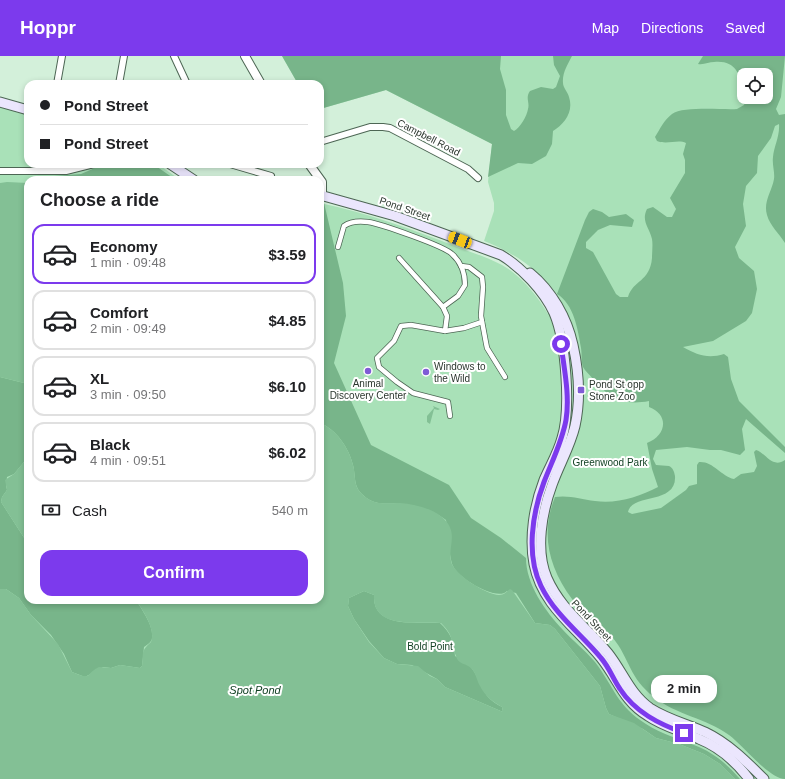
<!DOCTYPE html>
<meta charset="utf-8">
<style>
body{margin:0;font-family:Helvetica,sans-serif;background:#f6f6f6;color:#202124;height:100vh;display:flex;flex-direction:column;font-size:15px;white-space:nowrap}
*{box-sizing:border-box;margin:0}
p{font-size:13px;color:#757577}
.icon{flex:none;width:22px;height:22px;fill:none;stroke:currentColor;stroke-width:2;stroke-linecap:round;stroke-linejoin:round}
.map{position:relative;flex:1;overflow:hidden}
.side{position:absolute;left:24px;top:120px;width:300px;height:428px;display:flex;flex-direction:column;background:#fff;border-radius:12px;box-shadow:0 2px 6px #0003}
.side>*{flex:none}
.hud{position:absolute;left:24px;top:24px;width:300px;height:88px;border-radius:12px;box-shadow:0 2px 6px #0003;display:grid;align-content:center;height:88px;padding:0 16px;background:#fff}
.buttons{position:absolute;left:737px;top:12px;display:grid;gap:8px}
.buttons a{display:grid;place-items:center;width:36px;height:36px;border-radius:8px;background:#fff;box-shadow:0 2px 6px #0003;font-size:20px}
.end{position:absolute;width:18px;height:18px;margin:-9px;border:5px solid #7c3aed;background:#fff;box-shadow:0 0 0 2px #fff}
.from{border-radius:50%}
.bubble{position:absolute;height:28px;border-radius:12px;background:#fff;box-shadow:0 2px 6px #0003;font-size:13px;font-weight:700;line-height:28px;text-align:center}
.car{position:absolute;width:12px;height:24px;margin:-12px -6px;border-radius:5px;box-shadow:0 0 3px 1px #0007;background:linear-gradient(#f5c518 24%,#345 0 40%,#f5c518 0 76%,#345 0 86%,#f5c518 0)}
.hud b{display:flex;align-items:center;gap:14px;height:38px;font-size:15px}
.hud b+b{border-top:1px solid #e0e0e0}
.hud i{width:10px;height:10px;background:#202124}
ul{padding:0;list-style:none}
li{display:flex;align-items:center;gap:12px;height:60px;margin:0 8px 6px;padding:0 8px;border:2px solid #e0e0e0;border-radius:12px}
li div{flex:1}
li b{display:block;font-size:15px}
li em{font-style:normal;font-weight:700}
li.current{border-color:#7c3aed}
li>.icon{width:36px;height:36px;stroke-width:1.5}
h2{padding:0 16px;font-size:18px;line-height:48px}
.pay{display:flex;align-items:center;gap:10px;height:44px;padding:0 16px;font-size:15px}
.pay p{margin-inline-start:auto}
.primary-button{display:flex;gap:8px;margin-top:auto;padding:8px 16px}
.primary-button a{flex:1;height:46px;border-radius:12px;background:#7c3aed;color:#fff;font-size:16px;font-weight:700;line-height:46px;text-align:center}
header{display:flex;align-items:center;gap:24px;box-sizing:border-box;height:56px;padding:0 20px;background:#7c3aed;color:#fff}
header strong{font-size:19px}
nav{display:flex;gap:22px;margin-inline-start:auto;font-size:14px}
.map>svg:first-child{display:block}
</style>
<header>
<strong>Hoppr</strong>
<nav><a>Map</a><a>Directions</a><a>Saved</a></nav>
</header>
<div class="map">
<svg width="785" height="723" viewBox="0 0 785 723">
<rect width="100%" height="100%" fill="#d3f0da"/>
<path fill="#a9e1b8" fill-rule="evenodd" d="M282,0H785V723H0V51L28,59V108H158L180,124H28V544H320V147C367,157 412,173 457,191C475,198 494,203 510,214C525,225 539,242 548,258L557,238C537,212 514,197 484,185L494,155V147L488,126L492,88L386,34L320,53V28H298ZM744,19H766V41H744Z"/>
<g fill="#78b58a">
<path d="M282,0H501L500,13L506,34V59L511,73L514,75C520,72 527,60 528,53C530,46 525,42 530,35L541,31L553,33L556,31L560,20L554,9L553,0H572C568,8 562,17 563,27C563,32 568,36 569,41C574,56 564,68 553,75L552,88L546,100L532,108L518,107L488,121L492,88L386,34L320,53V28H298Z"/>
<path d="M703,0H785L781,41L776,53L779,59L785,58V187C779,177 770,170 767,159C763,146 772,135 774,123C775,116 772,109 773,101C774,90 780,80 779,68L775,70L771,82L758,100L757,117L746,130L743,148L746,170L735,191L739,202L754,215L757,233L752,257L746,265L713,285L683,291C697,299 708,303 724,298L728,301L731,323L739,345L785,391V397L746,363L742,373L745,394L740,399L721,394H710L687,391L656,394L653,403L656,409L669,410C673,412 674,415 675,420C677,449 632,437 628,456L632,458L661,452L686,434L689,430L697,428V409L699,406C713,405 721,420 734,423L741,418L754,416L757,410L754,396L756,394C766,397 772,413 785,404V723C769,723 744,690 729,679C706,662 676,659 654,641C629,622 630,603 613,582C607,575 598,572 591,566C583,560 578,551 572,543C549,512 540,478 555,441C569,439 581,443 595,445C617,448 639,441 658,431L652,413L647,387C666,380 670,359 649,351V345C623,350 609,342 593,323C590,319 585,315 583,311C581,305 582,298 581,292C578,274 574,248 557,238L585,164L589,156L593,153L602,156L609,161L626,158L634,164L632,171L610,169L598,174L586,186V192L593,196L616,238L620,241H628C633,224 650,226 652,202C652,196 653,189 652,183C649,171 641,165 647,153L653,151L667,161H672L676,153L670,142L685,117V104L683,98L686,87C678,83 667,89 657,85L655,81C660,73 664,64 672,58C683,50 723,54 737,53L744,49L747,41H766V19H744V33C739,17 735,4 714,6C709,6 704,9 698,8Z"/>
<polygon points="104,108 153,108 176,124 40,124 41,121 81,118"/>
<path d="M324,147L343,227L346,260L334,307L371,389L449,429L471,462L501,482L526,502C526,528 545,555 563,574C573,585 585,594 595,606C614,631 617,650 646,668C661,678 678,682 694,689C713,696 727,708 740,723H735L720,708L704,698L679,688L656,682L643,673L609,658L606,652L600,630L555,573L550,569L535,567L516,537L507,535C497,546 458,522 453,510C449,501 448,476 446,464C433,454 417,449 401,448C386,446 376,451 363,439C353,430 356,421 353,409C349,392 336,373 320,367V148Z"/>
<path d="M0,321L28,328V401L14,418L7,421L6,429L7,434L2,441L1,446L28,488V544H136C142,554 154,570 152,582C152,586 147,589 144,591L142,610L140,612L120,609L111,612L103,611L85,621L72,616L64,598L51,579L31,559L19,542L6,533H0Z"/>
<path d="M364,535L374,539C372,573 418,566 440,567C451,577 454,586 455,600C461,604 469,608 473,614C484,631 481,640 502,651L503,656L445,631L437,623L412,609L397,608L384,602L369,585L354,563L348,550L349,542Z"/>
</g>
<g fill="#83c095" fill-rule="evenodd">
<polygon points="7,126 28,127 28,328 0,321 0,127"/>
<polygon points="433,350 440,353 438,354 434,353 430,368 427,366 427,360 434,352"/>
<path d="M320,367C336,373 349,392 353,409C356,419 353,429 361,437C373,450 385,447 400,447C415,448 435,453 445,464C458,478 448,490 451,505C453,518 487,539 499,539C504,539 506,536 510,533L512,534L535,567L550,569L555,573L600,630L606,652L609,658L634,667L656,682L679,688L704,698L720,708L735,723H0V533H6L19,542L31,559L58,588L72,616C94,625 84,618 99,611L111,612L120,609L140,612L142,610C144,596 140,596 151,586C156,573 143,555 136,544H320ZM364,535L374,539C372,574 417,565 441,567C455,581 450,585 456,600C458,609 467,607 472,613C476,618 477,625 480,630C484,639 494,647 502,651L503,656L445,631L437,623L430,620L418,610L397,608L384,602L369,586L354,563L348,550L349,542Z"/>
<polygon points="28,401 28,488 1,446 2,441 7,434 5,424 14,418"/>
</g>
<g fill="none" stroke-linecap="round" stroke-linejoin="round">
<defs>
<g id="pedestrian">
<path d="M338,191L344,170C351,165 360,165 368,166C381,168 444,190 452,198C461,206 465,217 465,229L458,240L443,251L447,260L445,275L411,269L401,270L394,285L377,302L379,311L397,326L413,337L448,346L450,360"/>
<polyline points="399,202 443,251"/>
<polyline points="461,210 469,211 482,221 483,231 481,260 486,287 487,292 505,321"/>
<polyline points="445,275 464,272 482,266"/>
</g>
<g id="minor">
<polyline points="174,0 187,28"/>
<polyline points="57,28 62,0"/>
<polyline points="119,28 124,0"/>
<polyline points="320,86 370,71 383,71 390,72 468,113 478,122"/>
<polyline points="230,108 271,120"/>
<polyline points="0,115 66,115 94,108"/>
</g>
<g id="tertiary">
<polyline points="245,0 261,28"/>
<polyline points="309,108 322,126 322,140"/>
</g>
<g id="secondary">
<polyline points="0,46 28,54"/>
<polyline points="170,108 194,124"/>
<path d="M320,139L395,160L501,199C521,211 544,235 554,257C566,285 571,353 562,382C558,397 550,410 544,424C534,450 529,481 534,508C542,550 577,572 601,602C618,623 623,645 648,660C664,671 682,675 699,683C719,691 736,706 749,723"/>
<path d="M530,217C552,235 567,262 573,289C579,316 581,343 575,370C570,391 559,409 552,429C542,456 535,494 547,522C561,554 587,571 608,597C623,616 630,638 650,652C667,663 687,668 705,676C728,687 746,705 764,723"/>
</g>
</defs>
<use href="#pedestrian" stroke="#4d6654" stroke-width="6"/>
<use href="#minor" stroke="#4d6654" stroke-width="8"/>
<use href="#tertiary" stroke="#4d6654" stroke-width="10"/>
<use href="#secondary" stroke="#4d6654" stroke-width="11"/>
<use href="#pedestrian" stroke="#fff" stroke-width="4.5"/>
<use href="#minor" stroke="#fff" stroke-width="6"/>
<use href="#tertiary" stroke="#fff" stroke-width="8"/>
<use href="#secondary" stroke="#ebe6fd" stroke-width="9"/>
</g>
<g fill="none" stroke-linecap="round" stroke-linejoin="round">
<path stroke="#7c3aed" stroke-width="5" d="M561,288C564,313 570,339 566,364C562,386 552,405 544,426C532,458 526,499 541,530C555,559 581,578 601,602C609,611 613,623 620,633C635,656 659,668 684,677"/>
</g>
<g fill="#7f5bd6" stroke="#fff" stroke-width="1.5">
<circle cx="368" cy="315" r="4"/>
<circle cx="426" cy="316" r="4"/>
<rect x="577" y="330" width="8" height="8" rx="2"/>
</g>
<g text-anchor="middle" stroke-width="4" stroke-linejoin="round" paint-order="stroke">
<g font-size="10" fill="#2b362e" stroke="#fff">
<text transform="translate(429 81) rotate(27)" y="4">Campbell Road</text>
<text transform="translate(405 152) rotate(19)" y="4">Pond Street</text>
<text transform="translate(592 564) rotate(47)" y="4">Pond Street</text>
</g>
<g font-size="10" fill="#2b362e" stroke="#fff" text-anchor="start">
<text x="434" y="314">Windows to<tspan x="434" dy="12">the Wild</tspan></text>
<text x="368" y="331" text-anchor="middle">Animal<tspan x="368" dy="12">Discovery Center</tspan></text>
<text x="589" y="332">Pond St opp<tspan x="589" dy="12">Stone Zoo</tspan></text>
</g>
<g font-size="10" fill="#134225" stroke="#fff">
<text x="610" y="410">Greenwood Park</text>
<text x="430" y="594">Bold Point</text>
</g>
<g font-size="11" font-style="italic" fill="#114023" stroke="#fff">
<text x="255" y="638">Spot Pond</text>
</g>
</g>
</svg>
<div class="buttons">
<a><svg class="icon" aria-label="locate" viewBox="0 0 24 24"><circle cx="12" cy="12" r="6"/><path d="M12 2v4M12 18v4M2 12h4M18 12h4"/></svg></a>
</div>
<i class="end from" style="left:561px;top:288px"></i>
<i class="end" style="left:684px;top:677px"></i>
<div class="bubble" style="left:651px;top:619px;width:66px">2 min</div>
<i class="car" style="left:460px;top:184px;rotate:291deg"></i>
<div class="hud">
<b><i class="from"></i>Pond Street</b>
<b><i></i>Pond Street</b>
</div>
<section class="side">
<h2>Choose a ride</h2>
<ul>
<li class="current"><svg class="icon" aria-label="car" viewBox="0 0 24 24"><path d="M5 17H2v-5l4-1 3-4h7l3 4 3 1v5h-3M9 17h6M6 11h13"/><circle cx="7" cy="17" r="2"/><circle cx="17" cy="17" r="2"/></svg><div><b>Economy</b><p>1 min · 09:48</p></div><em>$3.59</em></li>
<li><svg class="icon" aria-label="car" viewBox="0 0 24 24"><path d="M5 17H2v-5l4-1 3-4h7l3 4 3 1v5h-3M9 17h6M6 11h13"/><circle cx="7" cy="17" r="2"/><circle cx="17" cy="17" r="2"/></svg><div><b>Comfort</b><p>2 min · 09:49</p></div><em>$4.85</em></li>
<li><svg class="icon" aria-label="car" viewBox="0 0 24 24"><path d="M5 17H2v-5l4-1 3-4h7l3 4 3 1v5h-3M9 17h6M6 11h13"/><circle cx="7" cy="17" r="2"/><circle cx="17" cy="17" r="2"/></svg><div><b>XL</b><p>3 min · 09:50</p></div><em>$6.10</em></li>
<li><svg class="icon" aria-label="car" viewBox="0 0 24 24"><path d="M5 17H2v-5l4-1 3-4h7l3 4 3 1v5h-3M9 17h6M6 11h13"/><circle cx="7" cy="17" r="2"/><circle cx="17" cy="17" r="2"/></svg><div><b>Black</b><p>4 min · 09:51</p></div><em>$6.02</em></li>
</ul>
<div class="pay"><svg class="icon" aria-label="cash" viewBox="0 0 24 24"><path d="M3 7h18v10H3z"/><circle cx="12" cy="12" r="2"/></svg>Cash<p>540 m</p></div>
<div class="primary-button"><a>Confirm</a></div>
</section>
</div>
